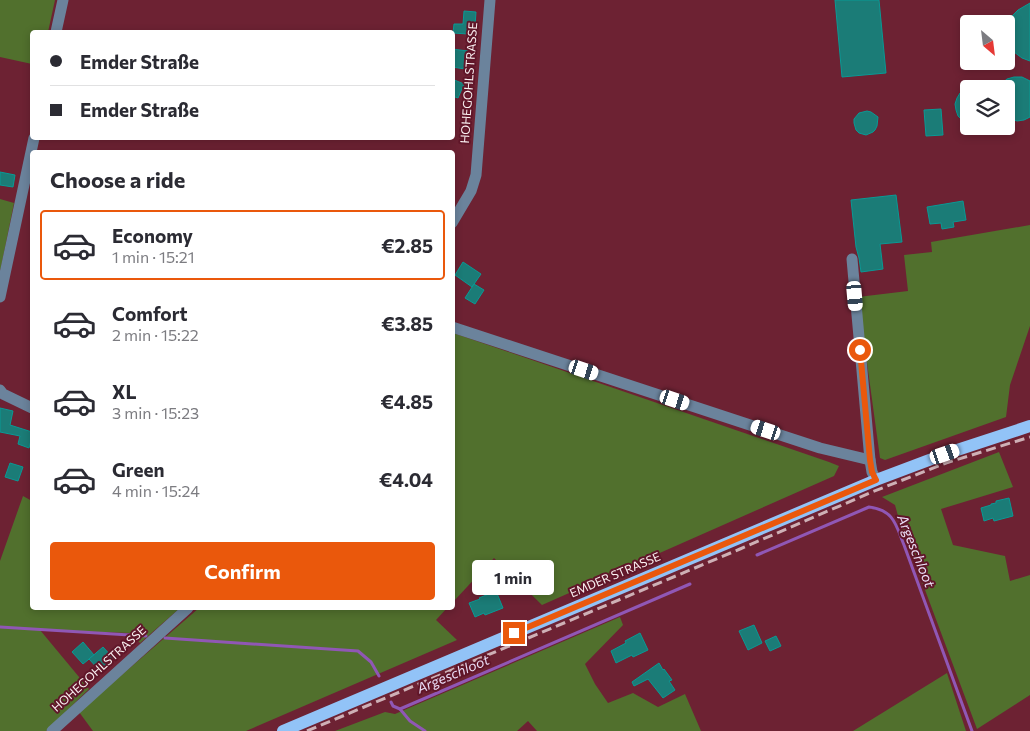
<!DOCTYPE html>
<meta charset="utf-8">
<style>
body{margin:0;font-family:Commissioner,sans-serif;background:#f7f7f7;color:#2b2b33;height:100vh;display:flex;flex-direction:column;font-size:19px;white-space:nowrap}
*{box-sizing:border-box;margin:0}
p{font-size:16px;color:#7c7c81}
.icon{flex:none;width:28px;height:28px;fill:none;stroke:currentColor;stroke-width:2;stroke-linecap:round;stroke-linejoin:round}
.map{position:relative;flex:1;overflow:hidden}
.drawer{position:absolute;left:30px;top:150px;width:425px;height:460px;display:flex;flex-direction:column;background:#fff;border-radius:5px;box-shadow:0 2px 8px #0003}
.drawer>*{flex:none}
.banner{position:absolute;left:30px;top:30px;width:425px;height:110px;border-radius:5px;box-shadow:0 2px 8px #0003;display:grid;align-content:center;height:110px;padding:0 20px;background:#fff}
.needle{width:32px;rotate:152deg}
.buttons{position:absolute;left:960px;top:15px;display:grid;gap:10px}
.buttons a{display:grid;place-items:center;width:55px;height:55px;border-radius:5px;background:#fff;box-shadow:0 2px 8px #0003;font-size:25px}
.end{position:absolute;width:22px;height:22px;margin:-11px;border:6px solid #ea580c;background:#fff;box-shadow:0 0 0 2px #fff}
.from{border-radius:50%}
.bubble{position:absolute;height:35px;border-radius:5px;background:#fff;box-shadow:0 2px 8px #0003;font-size:16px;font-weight:700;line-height:35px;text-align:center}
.car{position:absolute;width:15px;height:30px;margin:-15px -8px;border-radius:6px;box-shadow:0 0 4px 1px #0007;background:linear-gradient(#fff 24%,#345 0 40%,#fff 0 76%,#345 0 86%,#fff 0)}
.banner b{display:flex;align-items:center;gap:18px;height:48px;font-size:19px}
.banner b+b{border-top:1px solid #e1e1e2}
.banner i{width:12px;height:12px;background:#2b2b33}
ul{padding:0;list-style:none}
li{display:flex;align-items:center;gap:15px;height:70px;margin:0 10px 8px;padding:0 10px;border:2px solid transparent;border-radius:5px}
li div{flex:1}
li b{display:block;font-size:19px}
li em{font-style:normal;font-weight:700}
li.on{border-color:#ea580c}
li>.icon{width:45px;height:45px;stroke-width:1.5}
h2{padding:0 20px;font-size:22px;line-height:60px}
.action{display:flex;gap:10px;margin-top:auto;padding:10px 20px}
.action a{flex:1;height:58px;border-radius:5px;background:#ea580c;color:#fff;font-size:20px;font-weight:700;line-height:58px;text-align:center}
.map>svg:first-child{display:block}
</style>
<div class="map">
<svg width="1030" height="731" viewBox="0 0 1030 731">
<rect width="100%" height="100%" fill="#6d2233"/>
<g fill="#51702d">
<polygon points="0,0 55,0 48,32 32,32 32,64 0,57"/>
<polygon points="0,199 14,203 0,272"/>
<polygon points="1030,225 1030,326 1010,385 1006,417 885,460 880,458 858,297 908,291 904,255 932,252 931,242"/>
<polygon points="453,333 829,462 839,466 834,476 542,605 494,558 453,602"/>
<polygon points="999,452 1013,487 941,509 953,545 1005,556 1010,581 1030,575 1030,695 977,729 900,523 895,505 882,497"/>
<polygon points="23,496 32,501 32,608 180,608 140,643 131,633 40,630 89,689 46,731 0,731 0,561"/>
<polygon points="199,608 447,608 436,620 457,640 246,731 93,731 79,712"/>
<polygon points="620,617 623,625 585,664 595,684 608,703 633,693 658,707 685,694 701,731 537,731 528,721 517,731 335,731 385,712 395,714"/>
<polygon points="947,673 966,731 853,731"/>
</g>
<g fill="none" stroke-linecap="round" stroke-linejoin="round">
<g stroke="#9057b5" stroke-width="3">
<path d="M757,555L869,507C894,510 896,525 904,545L972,731"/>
<polyline points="0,627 146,636"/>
<polyline points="165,638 358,651 371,662 379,676"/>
<polyline points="391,702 393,706 400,709 690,584"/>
<polyline points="400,709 410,721 425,731"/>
</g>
</g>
<g fill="#1b7c77" stroke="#099a95">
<polygon points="835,0 879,0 886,73 842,77"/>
<polygon points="1030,3 1030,61 1022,58 1014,52 1009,44 1007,35 1008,26 1011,17 1018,10"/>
<polygon points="464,11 476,12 475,26 469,25 468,34 453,33 454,24 463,24"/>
<polygon points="452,49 468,51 465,69 452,67"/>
<polygon points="1014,77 1022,77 1030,81 1030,117 1024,120 1017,121 1006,117 1006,89 995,89 1007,79"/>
<polygon points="452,79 464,84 458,98 452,96"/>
<polygon points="969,87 969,124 962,120 958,116 956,110 955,104 957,98 960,93"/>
<polygon points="941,109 943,135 926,136 924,110"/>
<polygon points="867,111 871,112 878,117 877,126 875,130 873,132 866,135 859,133 856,130 854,123 854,119 859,113"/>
<polygon points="0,172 15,175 13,187 0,185"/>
<polygon points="896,195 902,242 880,244 883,269 861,272 859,258 856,247 851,200"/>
<polygon points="963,201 966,220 953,222 954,227 942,229 941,223 930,224 927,207"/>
<polygon points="463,262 481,274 472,287 455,275"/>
<polygon points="474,284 484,290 475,304 465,298"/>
<polygon points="0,408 13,411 10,425 32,432 32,437 29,448 18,444 20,436 0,432"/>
<polygon points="10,463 23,467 18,481 5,477"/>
<polygon points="1009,498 1013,516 994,521 993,518 984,521 981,508 991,505 991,504 996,503 996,501"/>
<polygon points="496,591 503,608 485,615 484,613 475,617 469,603 480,599 479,598"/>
<polygon points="754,625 762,643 748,650 739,631"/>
<polygon points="640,633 648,650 633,657 632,655 616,663 611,651 626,643 625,641"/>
<polygon points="776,636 781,646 770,651 765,641"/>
<polygon points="83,642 94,655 83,664 72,652"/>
<polygon points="103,647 113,658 99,670 89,659"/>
<polygon points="659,663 663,670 664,669 672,680 669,681 675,690 663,698 648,679 634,686 632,682"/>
</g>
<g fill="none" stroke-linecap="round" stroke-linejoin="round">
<g stroke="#6b839c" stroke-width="11">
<polyline points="56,32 63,0"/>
<polyline points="452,223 471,191 476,175 490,0"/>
<polyline points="852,259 870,460 872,472 876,480"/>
<polyline points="0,297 34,138"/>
<polyline points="452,327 820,448 870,460"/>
<polyline points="0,390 3,394 32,408"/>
<polyline points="52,731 188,608"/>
</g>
<polyline stroke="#92c3f7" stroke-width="12" points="283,731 876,480 945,454 1030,426"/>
<polyline stroke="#ceb0b6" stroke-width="3" stroke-dasharray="10 5" stroke-linecap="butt" points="307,731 740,549 872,492 946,463 1030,437"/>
</g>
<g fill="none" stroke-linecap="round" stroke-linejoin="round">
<polyline stroke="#ea580c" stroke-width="6" points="514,633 876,480 872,472 870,460 860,350"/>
</g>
<g text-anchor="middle" stroke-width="4" stroke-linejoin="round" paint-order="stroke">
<g font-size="12" fill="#fbf1f2" stroke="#601629">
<text transform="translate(469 83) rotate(-86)" y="4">HOHEGOHLSTRASSE</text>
<text transform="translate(615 575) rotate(-23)" y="4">EMDER STRASSE</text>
<text transform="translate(99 669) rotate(-42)" y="4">HOHEGOHLSTRASSE</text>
</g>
<g font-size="14" font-style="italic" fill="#ebddf6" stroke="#601629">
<text transform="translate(916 551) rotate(68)" y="5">Argeschloot</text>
<text transform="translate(453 674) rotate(-23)" y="5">Argeschloot</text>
</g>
</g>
</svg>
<div class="buttons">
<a><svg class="needle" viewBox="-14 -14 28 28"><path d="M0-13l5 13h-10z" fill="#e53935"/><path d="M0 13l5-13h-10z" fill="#7c7c81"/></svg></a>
<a><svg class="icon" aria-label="layers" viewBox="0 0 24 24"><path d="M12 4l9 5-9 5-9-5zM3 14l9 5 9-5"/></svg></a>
</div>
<i class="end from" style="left:860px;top:350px"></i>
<i class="end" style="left:514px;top:633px"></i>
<div class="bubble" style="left:472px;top:560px;width:82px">1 min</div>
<i class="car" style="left:855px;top:296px;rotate:175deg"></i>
<i class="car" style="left:584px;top:370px;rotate:108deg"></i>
<i class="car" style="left:675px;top:400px;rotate:108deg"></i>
<i class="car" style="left:766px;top:430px;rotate:288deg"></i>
<i class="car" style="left:945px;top:454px;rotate:71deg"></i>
<div class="banner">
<b><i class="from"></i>Emder Straße</b>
<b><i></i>Emder Straße</b>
</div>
<section class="drawer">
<h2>Choose a ride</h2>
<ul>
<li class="on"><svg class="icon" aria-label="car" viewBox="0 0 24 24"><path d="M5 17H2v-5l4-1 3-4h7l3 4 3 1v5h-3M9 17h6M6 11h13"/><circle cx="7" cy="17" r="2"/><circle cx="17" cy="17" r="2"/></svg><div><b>Economy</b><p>1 min · 15:21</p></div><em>€2.85</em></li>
<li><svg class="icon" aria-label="car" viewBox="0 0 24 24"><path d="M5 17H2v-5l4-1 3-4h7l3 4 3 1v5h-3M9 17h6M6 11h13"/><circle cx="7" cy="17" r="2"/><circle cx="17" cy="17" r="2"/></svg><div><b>Comfort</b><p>2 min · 15:22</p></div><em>€3.85</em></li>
<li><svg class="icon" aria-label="car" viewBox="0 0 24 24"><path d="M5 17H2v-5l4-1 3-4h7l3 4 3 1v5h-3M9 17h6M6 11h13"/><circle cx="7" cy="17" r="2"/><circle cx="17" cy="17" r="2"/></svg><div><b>XL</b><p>3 min · 15:23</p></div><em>€4.85</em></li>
<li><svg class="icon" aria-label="car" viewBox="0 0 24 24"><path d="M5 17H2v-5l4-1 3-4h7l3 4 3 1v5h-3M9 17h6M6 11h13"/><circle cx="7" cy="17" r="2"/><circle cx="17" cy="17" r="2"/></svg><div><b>Green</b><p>4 min · 15:24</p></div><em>€4.04</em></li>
</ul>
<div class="action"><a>Confirm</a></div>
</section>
</div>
